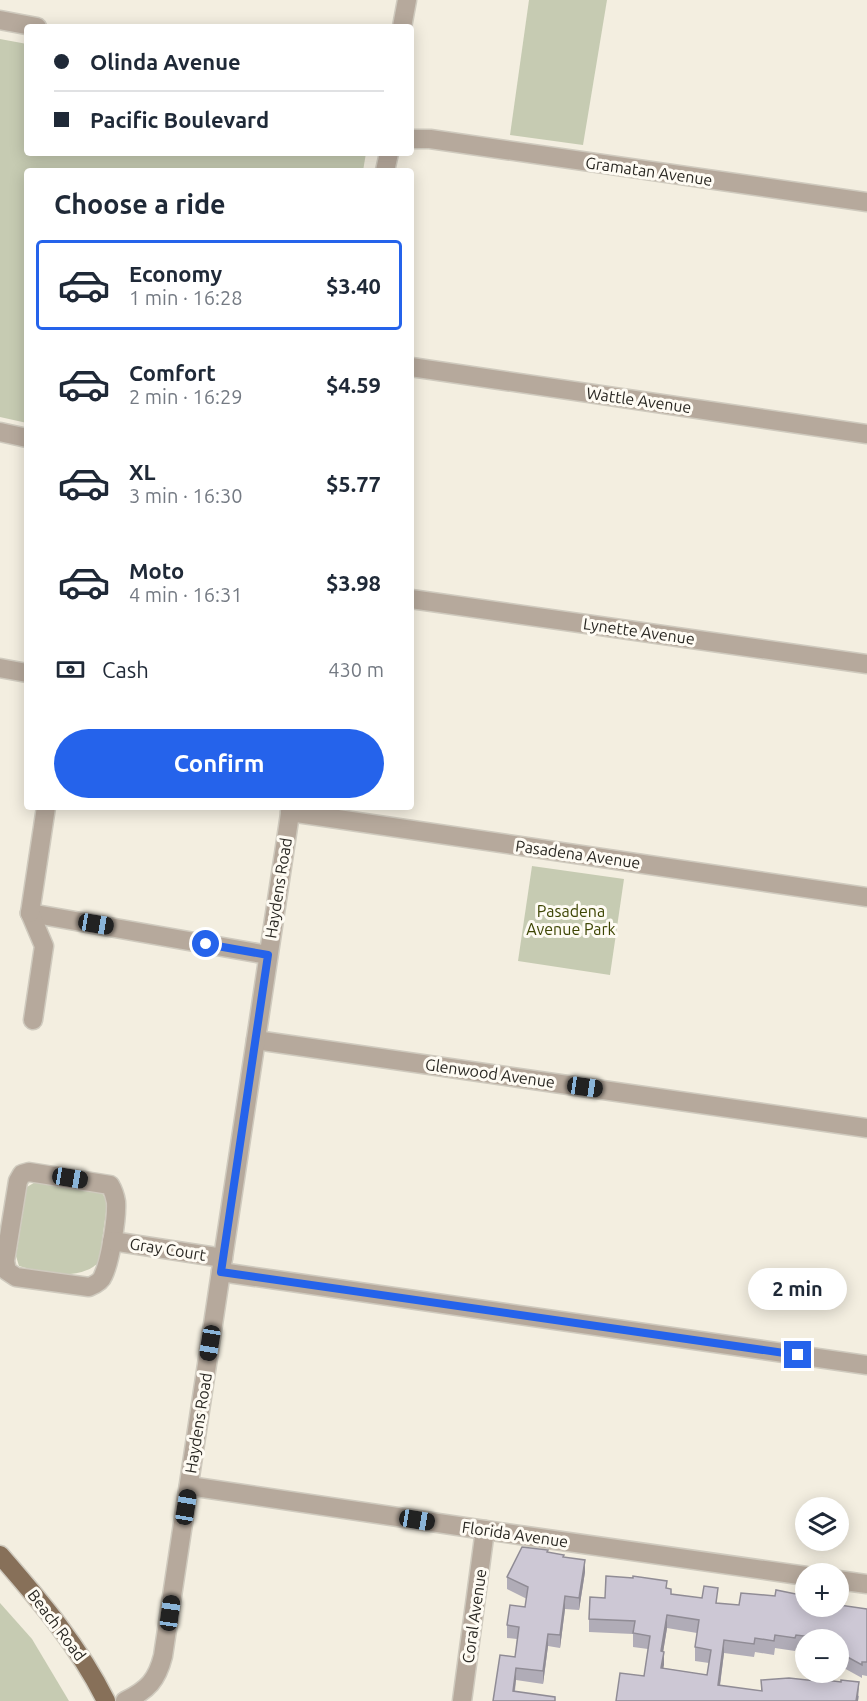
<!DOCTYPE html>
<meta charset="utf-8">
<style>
body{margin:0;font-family:Ubuntu,sans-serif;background:#f2f2f3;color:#1f2937;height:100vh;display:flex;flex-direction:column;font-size:22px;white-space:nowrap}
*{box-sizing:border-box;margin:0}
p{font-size:20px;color:#747a83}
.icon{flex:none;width:33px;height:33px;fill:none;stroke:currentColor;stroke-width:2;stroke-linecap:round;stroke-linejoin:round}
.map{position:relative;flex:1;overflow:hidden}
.panel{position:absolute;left:24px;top:168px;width:390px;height:642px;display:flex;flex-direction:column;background:#fff;border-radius:6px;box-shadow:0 3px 15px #0003}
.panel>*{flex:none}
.guide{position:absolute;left:24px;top:24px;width:390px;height:132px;border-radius:6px;box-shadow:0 3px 15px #0003;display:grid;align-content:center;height:132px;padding:0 30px;background:#fff}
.buttons{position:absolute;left:795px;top:1497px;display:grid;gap:12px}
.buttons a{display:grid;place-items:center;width:54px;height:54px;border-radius:50%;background:#fff;box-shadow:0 3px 15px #0003;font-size:30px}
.end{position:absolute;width:27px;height:27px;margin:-14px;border:8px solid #2563eb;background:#fff;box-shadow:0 0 0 3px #fff}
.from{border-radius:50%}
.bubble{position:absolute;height:42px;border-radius:21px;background:#fff;box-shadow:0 3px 15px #0003;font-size:20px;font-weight:600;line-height:42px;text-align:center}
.car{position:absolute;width:18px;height:36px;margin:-18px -9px;border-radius:8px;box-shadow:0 0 4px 2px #0007;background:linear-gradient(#222 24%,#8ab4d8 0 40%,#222 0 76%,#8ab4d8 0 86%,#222 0)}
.guide b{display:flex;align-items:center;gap:21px;height:57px;font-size:22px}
.guide b+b{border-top:2px solid #e0e1e3}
.guide i{width:15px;height:15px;background:#1f2937}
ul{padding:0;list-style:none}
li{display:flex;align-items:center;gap:18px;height:90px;margin:0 12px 9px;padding:0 18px;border:3px solid transparent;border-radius:6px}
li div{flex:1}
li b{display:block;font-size:22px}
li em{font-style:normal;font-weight:600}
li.active{border-color:#2563eb}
li>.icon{width:54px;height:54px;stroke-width:1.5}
h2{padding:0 30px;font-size:27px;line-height:72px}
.pay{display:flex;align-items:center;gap:15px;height:66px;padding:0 30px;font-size:22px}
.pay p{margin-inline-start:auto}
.button{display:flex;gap:12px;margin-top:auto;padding:12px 30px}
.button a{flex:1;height:69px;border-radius:36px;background:#2563eb;color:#fff;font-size:24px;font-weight:600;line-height:69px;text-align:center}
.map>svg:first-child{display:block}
</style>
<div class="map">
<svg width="867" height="1701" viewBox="0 0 867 1701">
<rect width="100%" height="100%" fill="#f3eee0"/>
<g fill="#c6cbb2">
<polygon points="529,0 607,0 583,145 510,135"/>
<polygon points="0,39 27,44 27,153 366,153 363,171 27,171 27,423 0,417"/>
<polygon points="532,866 624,879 610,975 518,961"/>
<path d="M37,1181L101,1191L106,1200V1212L99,1262C96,1265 91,1269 87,1270C67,1279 39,1272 19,1266L16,1256L27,1187Z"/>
<polygon points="0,1603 32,1639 69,1701 0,1701"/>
</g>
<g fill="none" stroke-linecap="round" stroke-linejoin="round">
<defs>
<g id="minor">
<polyline points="0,20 37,27"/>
<polyline points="402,27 407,0"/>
<polyline points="411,139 430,139 867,202"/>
<polyline points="385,171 389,153"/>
<polyline points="411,367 867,434"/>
<polyline points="0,432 27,438"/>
<polyline points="411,599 867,664"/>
<polyline points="0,668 27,673"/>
<polyline points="290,812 867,897"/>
<polyline points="30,913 268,955"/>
<polyline points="30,913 44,946 33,1020"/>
<polyline points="30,913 46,807"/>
<polyline points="256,1040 867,1128"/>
<path d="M29,1172L110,1185C113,1190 115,1196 116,1202C117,1219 110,1262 103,1276C101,1282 94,1285 89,1287L16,1277L7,1271L5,1261L18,1181L22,1174Z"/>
<polyline points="112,1241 223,1258"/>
<polyline points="221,1272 867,1365"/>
<polyline points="189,1486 485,1530 806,1576"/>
<polyline points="838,1580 867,1584"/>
<path d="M125,1701C148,1690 157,1680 163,1656L291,807"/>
<polyline points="462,1701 485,1530"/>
</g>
<path id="major" d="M0,1555C40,1601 79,1646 106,1701"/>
</defs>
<use href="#minor" stroke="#cfcabe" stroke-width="21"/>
<use href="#major" stroke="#cfcabe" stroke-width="21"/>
<use href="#minor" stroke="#b6a99c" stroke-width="18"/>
<use href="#major" stroke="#877059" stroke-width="18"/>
</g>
<g fill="#b0acb7" fill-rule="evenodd">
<polygon points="548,1552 564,1557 585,1572 579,1610 565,1609 560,1648 548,1646 543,1684 516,1680 515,1691 555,1701 493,1701 515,1657 517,1639 507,1638 507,1625 525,1607 527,1599 507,1589 507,1577"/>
<path d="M667,1588L671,1594L718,1603L739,1605H840L867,1609V1676L862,1675V1678L842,1667L838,1666V1640H806V1649L796,1648L795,1651L775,1648L774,1655L755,1652L754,1657L724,1653L720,1686L761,1691V1680L859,1696L858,1701H616L644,1676L648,1649L633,1647V1634L589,1632V1619L605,1598ZM667,1628L697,1633L695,1647V1661L709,1663L707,1675L663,1668V1652Z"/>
</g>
<g fill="#908c95">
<polygon points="585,1560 585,1572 579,1610 579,1598"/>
<polygon points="565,1596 565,1609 560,1648 560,1635"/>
<polygon points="667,1615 667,1628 661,1665 661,1651"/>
<polygon points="548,1634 548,1646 543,1684 543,1671"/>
<polygon points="724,1640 724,1653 718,1699 718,1685"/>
<polygon points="664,1652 664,1665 661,1681 661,1668"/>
<polygon points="516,1668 516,1680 513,1701 513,1691"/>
<polygon points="859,1682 858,1701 856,1701"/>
</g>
<g fill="#cdc8d5" stroke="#908c95" stroke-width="1.5" fill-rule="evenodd">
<polygon points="522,1547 548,1550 547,1552 564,1555 563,1557 585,1560 579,1598 565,1596 560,1635 548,1634 543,1671 516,1668 513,1691 555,1697 555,1701 493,1701 500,1655 515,1657 519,1627 507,1625 510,1605 525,1607 528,1587 507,1577"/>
<path d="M606,1576L633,1578V1576L667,1581L666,1588L671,1589V1594L702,1598L704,1586L718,1588L716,1603L739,1605L741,1593L775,1596L776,1590L806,1596V1606H838V1602L840,1603L839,1605L867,1609V1662H862V1665L842,1654L838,1653V1640H820L821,1638L796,1635L795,1638L775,1635L774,1641L755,1638L754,1644L724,1640L718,1685L762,1691L761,1680L789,1678L816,1681V1679L841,1682V1680L859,1682L856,1701H616L620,1673L644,1676L650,1636L633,1633L635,1621L589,1619L590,1597L605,1598ZM667,1615L699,1620L695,1647L711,1650L707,1675L661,1668L664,1652L661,1651Z"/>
</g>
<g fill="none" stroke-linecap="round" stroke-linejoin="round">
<polyline stroke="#2563eb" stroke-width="8" points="206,944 268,955 221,1272 798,1355"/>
</g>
<g text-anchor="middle" stroke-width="6" stroke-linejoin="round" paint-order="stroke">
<g font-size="16" fill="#292722" stroke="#fefbf3">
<text transform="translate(649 171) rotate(8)" y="6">Gramatan Avenue</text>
<text transform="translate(639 400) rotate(8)" y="6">Wattle Avenue</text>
<text transform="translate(639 631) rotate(8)" y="6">Lynette Avenue</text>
<text transform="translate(578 854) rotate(8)" y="6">Pasadena Avenue</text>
<text transform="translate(278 888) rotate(-81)" y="6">Haydens Road</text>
<text transform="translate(490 1073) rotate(8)" y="6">Glenwood Avenue</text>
<text transform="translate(168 1249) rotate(9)" y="6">Gray Court</text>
<text transform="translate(198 1423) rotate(-81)" y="6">Haydens Road</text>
<text transform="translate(515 1534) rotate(8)" y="6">Florida Avenue</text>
<text transform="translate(474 1616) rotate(-82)" y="6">Coral Avenue</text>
<text transform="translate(57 1625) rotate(53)" y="6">Beach Road</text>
</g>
<g font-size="16" fill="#3d4503" stroke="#fefbf3">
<text x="571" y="917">Pasadena<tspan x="571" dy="18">Avenue Park</tspan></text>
</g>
</g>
</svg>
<div class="buttons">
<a><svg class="icon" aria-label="layers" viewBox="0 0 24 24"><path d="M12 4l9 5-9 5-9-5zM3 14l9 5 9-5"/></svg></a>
<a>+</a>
<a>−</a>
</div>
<i class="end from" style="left:206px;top:944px"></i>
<i class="end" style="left:798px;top:1355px"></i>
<div class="bubble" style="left:748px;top:1268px;width:99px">2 min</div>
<i class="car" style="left:96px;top:924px;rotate:100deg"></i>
<i class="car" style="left:585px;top:1087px;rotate:98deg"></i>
<i class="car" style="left:70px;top:1178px;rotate:99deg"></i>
<i class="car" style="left:210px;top:1343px;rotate:189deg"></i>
<i class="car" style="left:186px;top:1507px;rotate:9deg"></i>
<i class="car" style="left:417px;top:1520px;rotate:99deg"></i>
<i class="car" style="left:170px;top:1613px;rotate:8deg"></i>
<div class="guide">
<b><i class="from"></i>Olinda Avenue</b>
<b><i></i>Pacific Boulevard</b>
</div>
<section class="panel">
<h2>Choose a ride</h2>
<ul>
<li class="active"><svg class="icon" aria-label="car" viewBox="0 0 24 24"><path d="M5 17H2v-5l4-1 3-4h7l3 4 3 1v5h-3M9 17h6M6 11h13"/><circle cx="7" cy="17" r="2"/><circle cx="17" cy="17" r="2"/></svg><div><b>Economy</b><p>1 min · 16:28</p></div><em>$3.40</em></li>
<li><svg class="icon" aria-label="car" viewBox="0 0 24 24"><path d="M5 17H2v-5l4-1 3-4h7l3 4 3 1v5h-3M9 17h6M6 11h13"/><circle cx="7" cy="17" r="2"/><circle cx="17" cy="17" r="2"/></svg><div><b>Comfort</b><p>2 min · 16:29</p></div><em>$4.59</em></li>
<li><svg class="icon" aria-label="car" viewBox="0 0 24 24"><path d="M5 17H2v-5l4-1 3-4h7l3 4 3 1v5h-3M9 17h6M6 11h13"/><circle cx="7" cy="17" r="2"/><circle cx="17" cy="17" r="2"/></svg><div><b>XL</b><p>3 min · 16:30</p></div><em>$5.77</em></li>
<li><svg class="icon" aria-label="car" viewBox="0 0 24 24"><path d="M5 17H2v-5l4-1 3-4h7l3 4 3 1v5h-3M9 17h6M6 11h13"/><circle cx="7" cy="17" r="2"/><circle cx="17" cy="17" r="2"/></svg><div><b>Moto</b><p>4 min · 16:31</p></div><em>$3.98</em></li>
</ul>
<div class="pay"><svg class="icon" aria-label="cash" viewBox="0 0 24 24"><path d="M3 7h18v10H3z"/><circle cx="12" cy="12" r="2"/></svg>Cash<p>430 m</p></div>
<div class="button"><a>Confirm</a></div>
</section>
</div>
